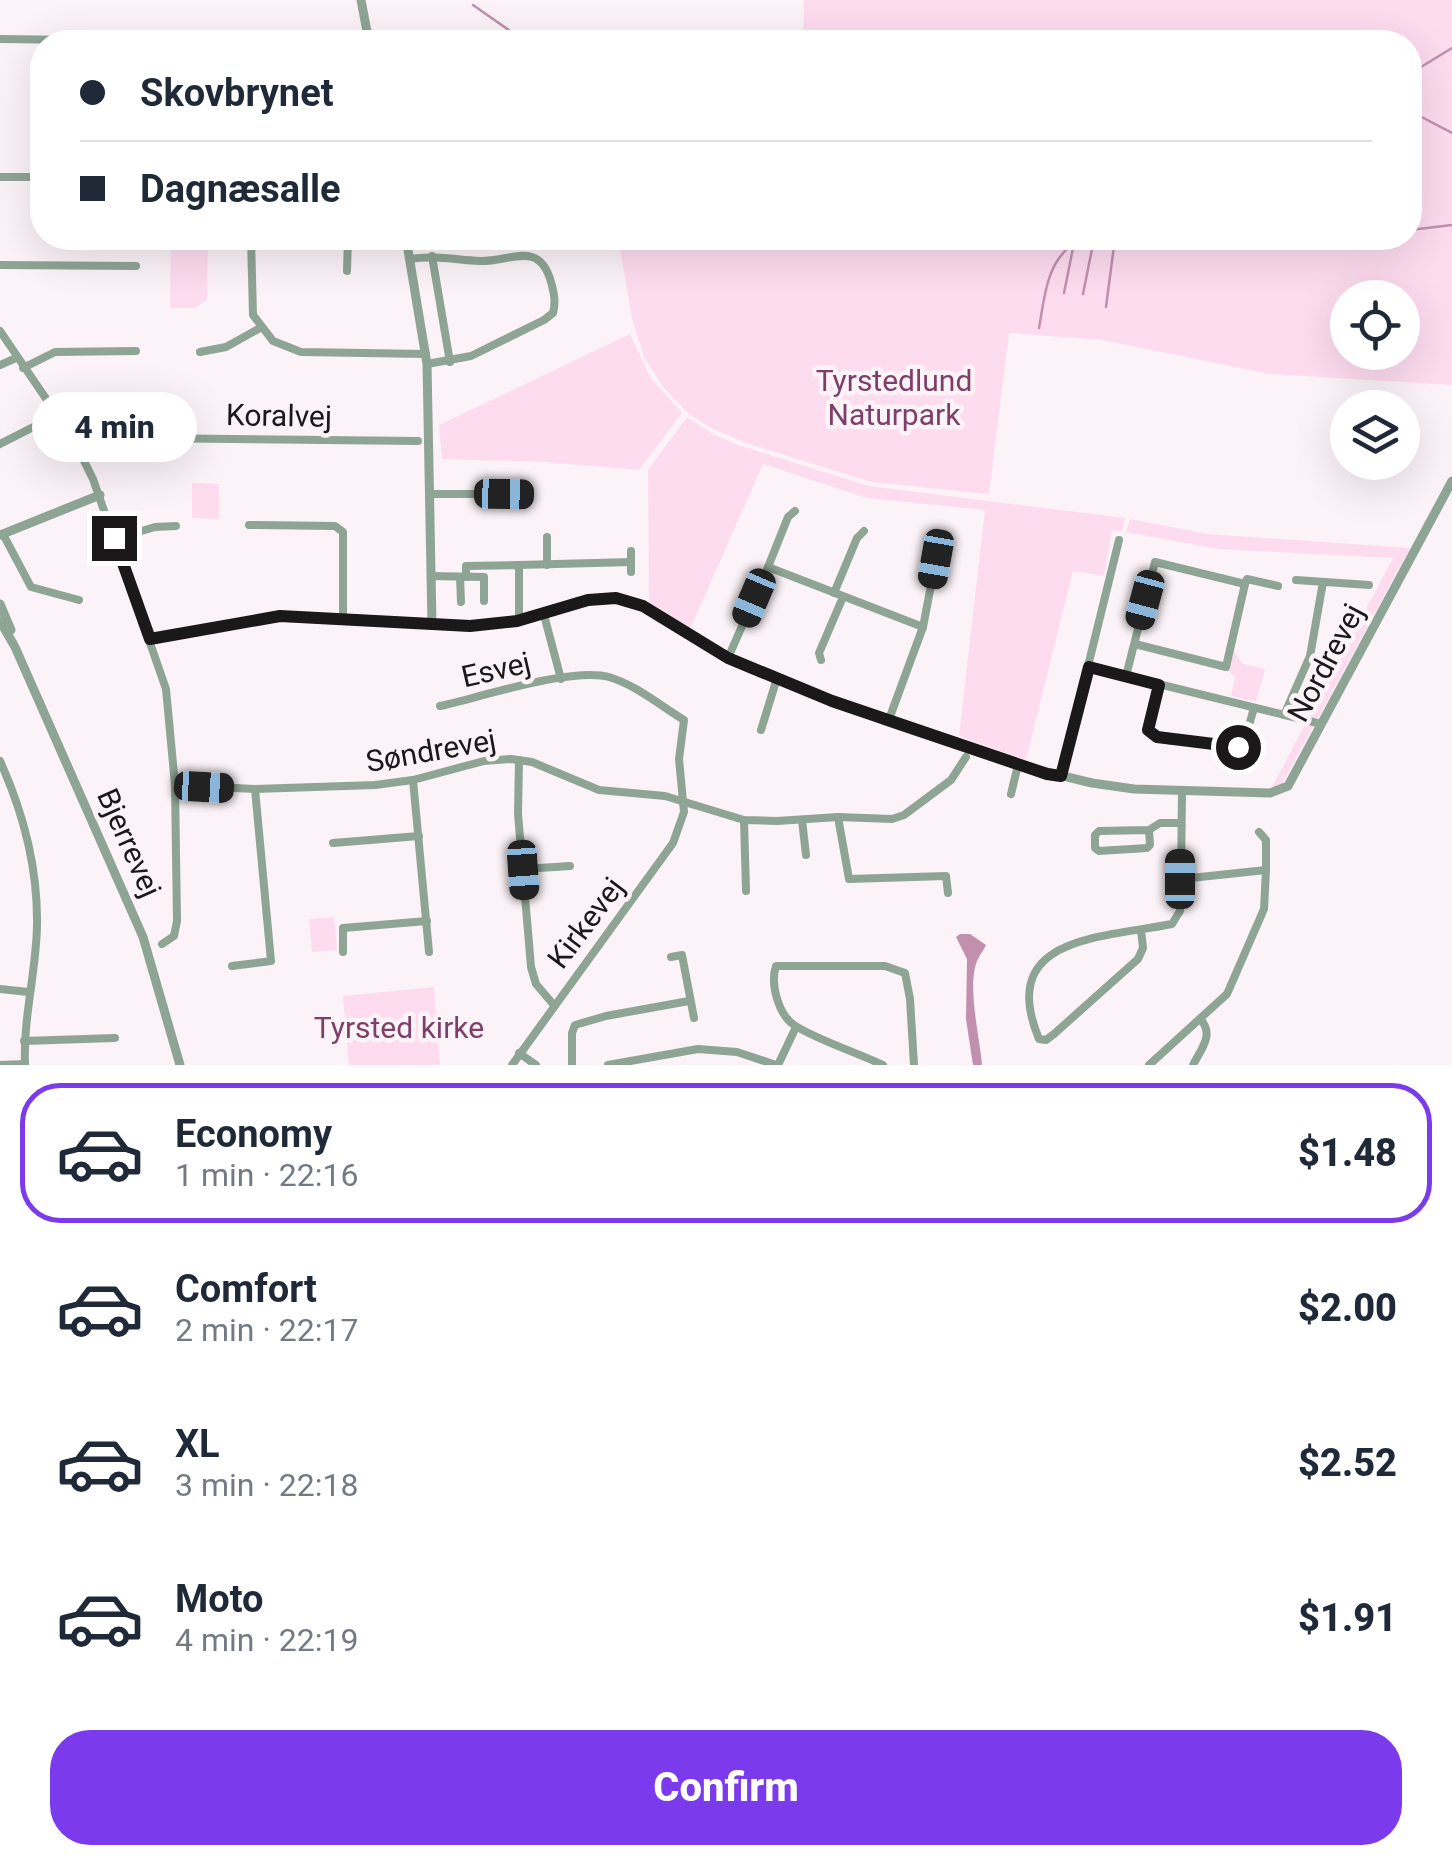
<!DOCTYPE html>
<meta charset="utf-8">
<style>
body{margin:0;font-family:Roboto,sans-serif;background:#f2f2f3;color:#1f2937;height:100vh;display:flex;flex-direction:column;font-size:38px;white-space:nowrap}
*{box-sizing:border-box;margin:0}
p{font-size:32px;color:#747a83}
.icon{flex:none;width:55px;height:55px;fill:none;stroke:currentColor;stroke-width:2;stroke-linecap:round;stroke-linejoin:round}
.map{position:relative;height:1065px;overflow:hidden}
.panel{display:flex;flex-direction:column;background:#fff;flex:1}
.panel>*{flex:none}
.banner{position:absolute;left:30px;top:30px;width:1392px;height:220px;border-radius:40px;box-shadow:0 10px 40px #0002;display:grid;align-content:center;height:220px;padding:0 50px;background:#fff}
.tools{position:absolute;left:1330px;top:280px;display:grid;gap:20px}
.tools a{display:grid;place-items:center;width:90px;height:90px;border-radius:50%;background:#fff;box-shadow:0 10px 40px #0002;font-size:50px}
.end{position:absolute;width:45px;height:45px;margin:-22px;border:12px solid #1b181a;background:#fff;box-shadow:0 0 0 5px #fff}
.from{border-radius:50%}
.bubble{position:absolute;height:70px;border-radius:35px;background:#fff;box-shadow:0 10px 40px #0002;font-size:32px;font-weight:800;line-height:70px;text-align:center}
.car{position:absolute;width:30px;height:60px;margin:-30px -15px;border-radius:12px;box-shadow:0 0 8px 2px #0007;background:linear-gradient(#222 24%,#8ab4d8 0 40%,#222 0 76%,#8ab4d8 0 86%,#222 0)}
.banner b{display:flex;align-items:center;gap:35px;height:95px;font-size:38px}
.banner b+b{border-top:2px solid #e0e1e3}
.banner i{width:25px;height:25px;background:#1f2937}
ul{padding:18px 0 0;list-style:none}
li{display:flex;align-items:center;gap:30px;height:140px;margin:0 20px 15px;padding:0 30px;border:5px solid transparent;border-radius:40px}
li div{flex:1}
li b{display:block;font-size:38px}
li em{font-style:normal;font-weight:800}
li.on{border-color:#7c3aed}
li>.icon{width:90px;height:90px;stroke-width:1.5}
.action{display:flex;gap:20px;margin-top:auto;padding:20px 50px}
.action a{flex:1;height:115px;border-radius:40px;background:#7c3aed;color:#fff;font-size:40px;font-weight:800;line-height:115px;text-align:center}
.map>svg:first-child{display:block}
</style>
<div class="map">
<svg width="1452" height="1065" viewBox="0 0 1452 1065">
<rect width="100%" height="100%" fill="#fbf3f7"/>
<g fill="#fedcf0" fill-rule="evenodd">
<path d="M804,0H1452V385L1270,374L1102,340L1009,333L989,494L871,482L746,443L711,428L689,414L663,387L644,357L632,318L618,238H1410V42H803ZM1348,298H1402V352H1348Z"/>
<polygon points="171,238 208,238 207,300 195,308 170,308"/>
<polygon points="630,334 650,377 682,413 639,470 546,462 442,459 439,425"/>
<polygon points="687,417 715,435 738,445 869,486 1125,518 1122,531 1112,530 1104,576 1073,571 1026,760 959,736 985,510 867,498 763,464 690,629 649,604 648,470"/>
<polygon points="192,483 219,484 219,519 192,518"/>
<polygon points="1130,519 1208,534 1410,548 1282,784 1271,789 1393,558 1218,549 1126,532"/>
<polygon points="1233,650 1243,664 1265,669 1256,702 1231,696 1235,677 1228,671"/>
<polygon points="334,917 337,950 312,952 309,919"/>
<polygon points="434,987 440,1065 349,1065 343,996"/>
</g>
<path fill="#c290af" d="M960,934H970L986,945C984,950 980,954 978,959C966,983 980,1038 982,1065H973L966,1019L967,959L956,937Z"/>
<g fill="none" stroke-linecap="round" stroke-linejoin="round">
<g stroke="#c290af" stroke-width="2.5">
<polyline points="473,5 513,33 533,42"/>
<polyline points="1410,65 1421,67 1452,48"/>
<polyline points="1410,111 1452,133"/>
<polyline points="1410,230 1452,225"/>
<polyline points="1211,238 1233,242 1269,238"/>
<polyline points="1335,238 1357,242 1379,238"/>
<polyline points="1064,293 1074,243"/>
<polyline points="1083,294 1093,244"/>
<polyline points="1106,307 1114,246"/>
<path d="M1039,328C1045,295 1046,263 1075,242"/>
</g>
<g stroke="#8ea495" stroke-width="8">
<polyline points="0,39 156,41"/>
<polyline points="0,177 42,177"/>
<polyline points="251,238 253,315 273,341 301,352 426,354"/>
<polyline points="432,256 450,362"/>
<path d="M410,259C435,255 456,260 480,261C510,262 539,239 551,282C554,293 556,302 553,313L544,320L471,356L427,364"/>
<polyline points="0,265 136,266"/>
<polyline points="347,271 348,238"/>
<polyline points="0,331 72,437 93,479 166,689 175,785 177,921 174,936 162,944"/>
<polyline points="200,352 226,347 260,328"/>
<polyline points="0,365 16,358"/>
<polyline points="23,368 55,352 136,351"/>
<polyline points="0,444 57,415"/>
<polyline points="84,459 109,447 140,438 418,441"/>
<polyline points="429,494 525,494"/>
<polyline points="249,525 335,526 343,532 343,619"/>
<polyline points="3,534 31,587 79,600"/>
<polyline points="547,537 547,565"/>
<polyline points="114,539 155,527 176,526"/>
<polyline points="631,551 631,572"/>
<polyline points="519,565 631,562"/>
<polyline points="768,567 788,517 795,511"/>
<polyline points="431,576 484,577 484,601"/>
<polyline points="460,577 461,602"/>
<polyline points="466,577 466,566 519,565 519,620"/>
<polyline points="1296,580 1369,585"/>
<polyline points="834,593 857,538 864,531"/>
<polyline points="544,615 561,679"/>
<polyline points="923,627 936,559 943,540"/>
<polyline points="1135,644 1226,667 1245,584"/>
<polyline points="728,658 768,567 923,627 888,722"/>
<polyline points="821,660 819,653 843,597"/>
<polyline points="1089,667 1321,724"/>
<polyline points="1126,676 1155,562 1245,584 1247,579 1278,586"/>
<polyline points="1159,685 1149,730 1167,740 1243,746 1254,708"/>
<path d="M440,706C481,697 571,667 609,677C634,684 661,706 684,720L679,759L684,812L673,843L512,1065"/>
<polyline points="1284,715 1310,656 1323,582"/>
<polyline points="761,730 777,678"/>
<polyline points="519,760 518,814 531,967 536,984 553,1004"/>
<path d="M0,761C24,814 38,868 37,926C36,973 23,1018 25,1065"/>
<polyline points="1061,776 1119,540"/>
<polyline points="413,780 429,952"/>
<polyline points="175,785 255,789 375,785 413,780 484,761 511,759 532,762 599,790 665,796 744,820 777,821 838,817 892,819 904,815 951,780 966,757"/>
<polyline points="1182,792 1181,879 1266,870 1266,840 1259,832"/>
<polyline points="1011,794 1018,765"/>
<polyline points="838,817 849,879 946,876 948,893"/>
<polyline points="744,820 746,891"/>
<polyline points="802,820 806,855"/>
<polyline points="1149,830 1150,845 1147,848 1099,851 1095,848 1095,835 1099,831 1149,830 1160,823 1180,823"/>
<polyline points="333,843 419,836"/>
<polyline points="523,869 570,866"/>
<path d="M1141,930L1143,948L1138,959L1054,1034L1046,1040L1039,1039C996,936 1102,938 1172,924L1180,911L1181,879"/>
<polyline points="343,952 343,928 427,921"/>
<polyline points="671,957 682,955 694,1018"/>
<polyline points="232,966 271,961 255,789"/>
<polyline points="0,989 28,992"/>
<polyline points="24,1041 115,1038"/>
<polyline points="519,1053 536,1065"/>
<polyline points="0,1065 25,1064"/>
<polyline points="572,1065 572,1033 575,1025 606,1016 689,1001"/>
<polyline points="608,1065 698,1049 737,1052 776,1065"/>
<polyline points="778,1065 796,1027"/>
<path d="M883,1065C858,1053 815,1039 794,1025C778,1014 770,983 776,966H885L905,973L910,999L914,1065"/>
<polyline points="1149,1065 1227,994 1264,909 1266,870"/>
<path d="M1193,1065C1201,1049 1215,1034 1200,1019"/>
</g>
<g stroke="#8ea495" stroke-width="9">
<polyline points="361,0 369,42"/>
<polyline points="406,238 427,364 432,625"/>
<polyline points="0,535 100,495"/>
<polyline points="0,604 11,630"/>
<polyline points="0,621 15,647 143,937 180,1065"/>
<polyline points="150,639 280,617 470,625 517,621 588,600 616,598 643,607 728,658 777,678 888,722 1013,764 1092,783 1134,789 1270,793 1288,786 1452,481"/>
</g>
</g>
<g fill="none" stroke-linecap="round" stroke-linejoin="round">
<polyline stroke="#1b181a" stroke-width="12" points="114,538 150,639 280,616 470,626 517,621 588,600 616,598 643,606 728,658 832,701 1047,774 1061,776 1089,667 1159,685 1148,730 1157,737 1238,747"/>
</g>
<g text-anchor="middle" stroke-width="9" stroke-linejoin="round" paint-order="stroke">
<g font-size="30" fill="#7d3e68" stroke="#fbf3f7">
<text x="894" y="391">Tyrstedlund<tspan x="894" dy="34">Naturpark</tspan></text>
<text x="399" y="1038">Tyrsted kirke</text>
</g>
<g font-size="30" fill="#1b181a" stroke="#fbf3f7">
<text transform="translate(279 416) rotate(1)" y="10">Koralvej</text>
<text transform="translate(1326 663) rotate(-62)" y="10">Nordrevej</text>
<text transform="translate(496 670) rotate(-13)" y="10">Esvej</text>
<text transform="translate(431 751) rotate(-10)" y="10">Søndrevej</text>
<text transform="translate(129 843) rotate(66)" y="10">Bjerrevej</text>
<text transform="translate(586 923) rotate(-53)" y="10">Kirkevej</text>
</g>
</g>
</svg>
<div class="tools">
<a><svg class="icon" aria-label="locate" viewBox="0 0 24 24"><circle cx="12" cy="12" r="6"/><path d="M12 2v4M12 18v4M2 12h4M18 12h4"/></svg></a>
<a><svg class="icon" aria-label="layers" viewBox="0 0 24 24"><path d="M12 4l9 5-9 5-9-5zM3 14l9 5 9-5"/></svg></a>
</div>
<i class="end from" style="left:1238px;top:747px"></i>
<i class="end" style="left:114px;top:538px"></i>
<div class="bubble" style="left:32px;top:392px;width:165px">4 min</div>
<i class="car" style="left:504px;top:494px;rotate:91deg"></i>
<i class="car" style="left:936px;top:559px;rotate:190deg"></i>
<i class="car" style="left:754px;top:598px;rotate:203deg"></i>
<i class="car" style="left:1145px;top:600px;rotate:195deg"></i>
<i class="car" style="left:204px;top:787px;rotate:93deg"></i>
<i class="car" style="left:523px;top:870px;rotate:176deg"></i>
<i class="car" style="left:1180px;top:879px;rotate:0deg"></i>
<div class="banner">
<b><i class="from"></i>Skovbrynet</b>
<b><i></i>Dagnæsalle</b>
</div>
</div>
<section class="panel">
<ul>
<li class="on"><svg class="icon" aria-label="car" viewBox="0 0 24 24"><path d="M5 17H2v-5l4-1 3-4h7l3 4 3 1v5h-3M9 17h6M6 11h13"/><circle cx="7" cy="17" r="2"/><circle cx="17" cy="17" r="2"/></svg><div><b>Economy</b><p>1 min · 22:16</p></div><em>$1.48</em></li>
<li><svg class="icon" aria-label="car" viewBox="0 0 24 24"><path d="M5 17H2v-5l4-1 3-4h7l3 4 3 1v5h-3M9 17h6M6 11h13"/><circle cx="7" cy="17" r="2"/><circle cx="17" cy="17" r="2"/></svg><div><b>Comfort</b><p>2 min · 22:17</p></div><em>$2.00</em></li>
<li><svg class="icon" aria-label="car" viewBox="0 0 24 24"><path d="M5 17H2v-5l4-1 3-4h7l3 4 3 1v5h-3M9 17h6M6 11h13"/><circle cx="7" cy="17" r="2"/><circle cx="17" cy="17" r="2"/></svg><div><b>XL</b><p>3 min · 22:18</p></div><em>$2.52</em></li>
<li><svg class="icon" aria-label="car" viewBox="0 0 24 24"><path d="M5 17H2v-5l4-1 3-4h7l3 4 3 1v5h-3M9 17h6M6 11h13"/><circle cx="7" cy="17" r="2"/><circle cx="17" cy="17" r="2"/></svg><div><b>Moto</b><p>4 min · 22:19</p></div><em>$1.91</em></li>
</ul>
<div class="action"><a>Confirm</a></div>
</section>
